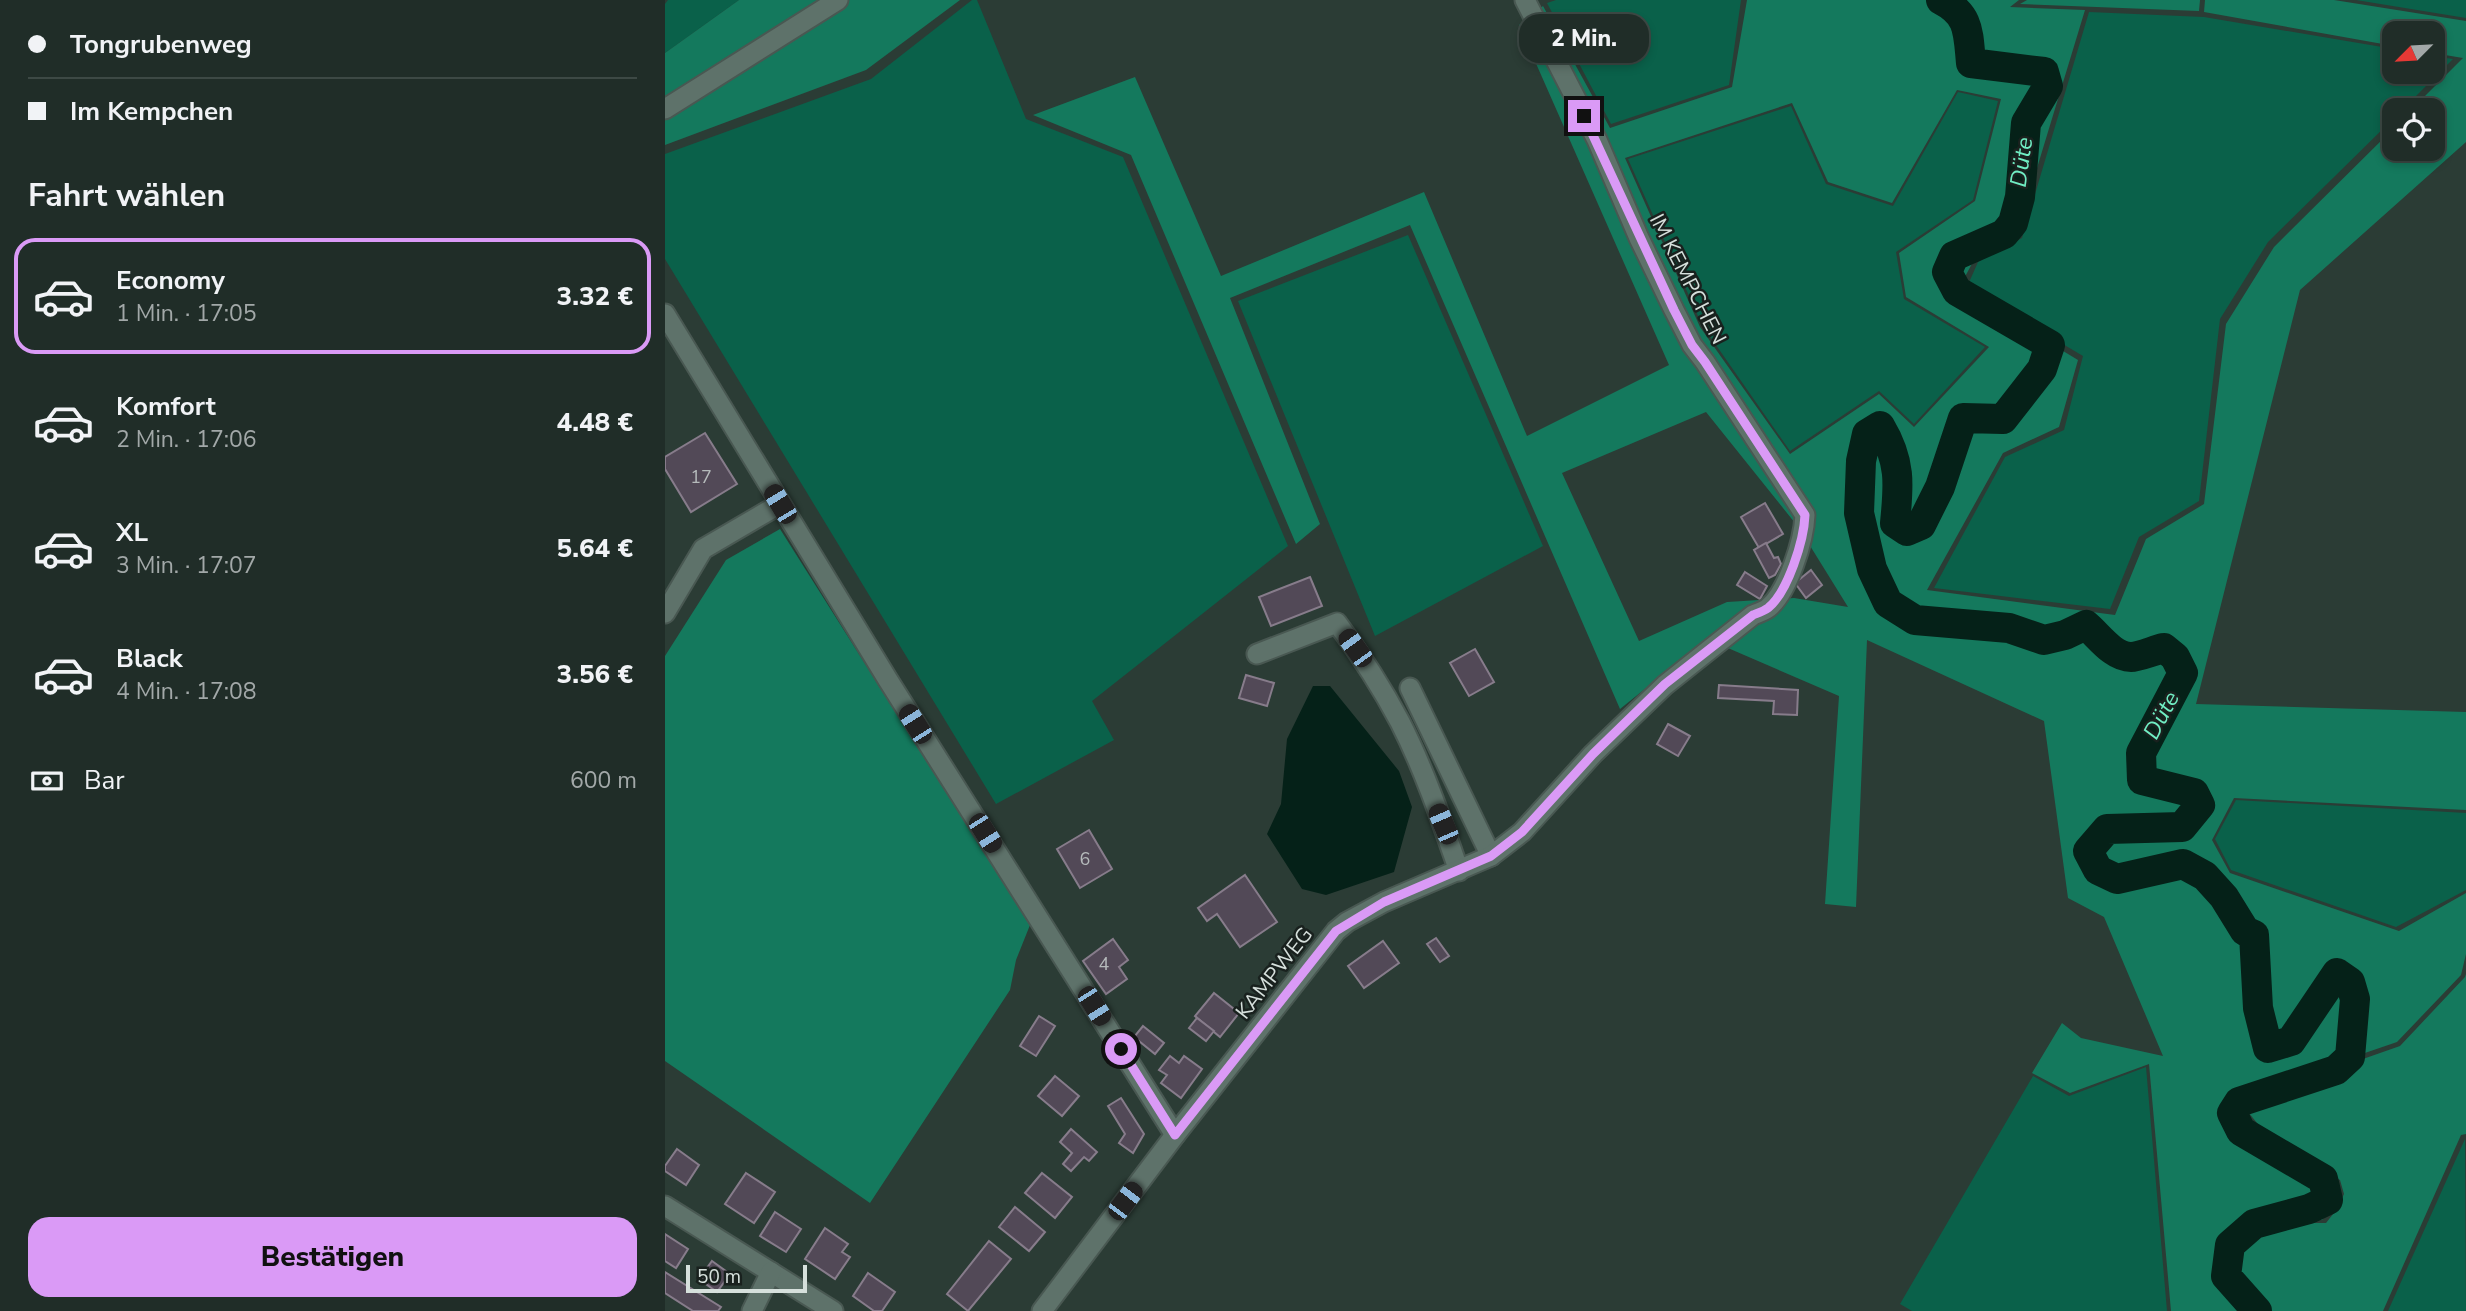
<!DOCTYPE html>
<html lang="de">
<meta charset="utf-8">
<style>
body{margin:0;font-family:"Nunito Sans",sans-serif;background:#283530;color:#f1f3f6;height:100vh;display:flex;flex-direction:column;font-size:26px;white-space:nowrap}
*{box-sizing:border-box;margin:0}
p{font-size:23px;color:#a2a8a8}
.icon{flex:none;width:38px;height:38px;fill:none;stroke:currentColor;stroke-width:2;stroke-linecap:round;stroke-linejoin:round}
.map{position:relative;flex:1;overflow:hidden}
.panel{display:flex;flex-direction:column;background:#202d28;width:665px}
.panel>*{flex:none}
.hud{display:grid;align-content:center;height:154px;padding:0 28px;background:#202d28}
.needle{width:46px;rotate:246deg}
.controls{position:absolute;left:1717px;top:21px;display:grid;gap:14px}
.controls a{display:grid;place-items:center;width:63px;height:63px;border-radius:14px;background:#202d28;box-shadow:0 4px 10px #0003,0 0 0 2px #3d4945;font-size:35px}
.scale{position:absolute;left:21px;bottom:18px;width:121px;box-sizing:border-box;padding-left:7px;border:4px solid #d6e0dc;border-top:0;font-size:19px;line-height:24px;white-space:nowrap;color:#d6e0dc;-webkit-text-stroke:5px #19211e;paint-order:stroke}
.end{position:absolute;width:32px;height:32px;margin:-16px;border:9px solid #da9af6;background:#111;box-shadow:0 0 0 4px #111}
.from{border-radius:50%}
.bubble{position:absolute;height:49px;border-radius:21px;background:#202d28;box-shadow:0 4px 10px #0003,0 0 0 2px #3d4945;font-size:23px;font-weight:800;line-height:49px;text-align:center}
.car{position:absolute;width:21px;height:42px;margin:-21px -10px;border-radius:9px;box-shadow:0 0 5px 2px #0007;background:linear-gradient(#222 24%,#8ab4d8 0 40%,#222 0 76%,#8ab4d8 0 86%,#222 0)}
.hud b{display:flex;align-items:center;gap:24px;height:66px;font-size:26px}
.hud b+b{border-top:2px solid #3d4945}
.hud i{width:18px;height:18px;background:#f1f3f6}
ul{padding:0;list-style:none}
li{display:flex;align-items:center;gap:21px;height:116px;margin:0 14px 10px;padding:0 14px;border:4px solid transparent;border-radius:21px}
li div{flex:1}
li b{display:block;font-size:26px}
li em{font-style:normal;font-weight:800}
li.active{border-color:#da9af6}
li>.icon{width:63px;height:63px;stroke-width:1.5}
h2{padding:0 28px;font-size:32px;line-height:84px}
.pay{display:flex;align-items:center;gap:18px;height:77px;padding:0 28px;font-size:26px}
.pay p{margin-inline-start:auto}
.primary-button{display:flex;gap:14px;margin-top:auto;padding:14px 28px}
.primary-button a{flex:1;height:80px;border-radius:21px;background:#da9af6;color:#111;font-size:28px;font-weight:800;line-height:80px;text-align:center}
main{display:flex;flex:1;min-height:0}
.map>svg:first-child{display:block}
</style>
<main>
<section class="panel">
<div class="hud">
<b><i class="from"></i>Tongrubenweg</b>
<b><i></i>Im Kempchen</b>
</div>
<h2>Fahrt wählen</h2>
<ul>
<li class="active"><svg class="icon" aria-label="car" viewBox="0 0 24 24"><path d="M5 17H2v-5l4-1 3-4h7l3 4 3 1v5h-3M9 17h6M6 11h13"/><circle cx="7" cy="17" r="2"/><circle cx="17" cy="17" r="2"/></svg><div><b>Economy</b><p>1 Min. · 17:05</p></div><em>3.32 €</em></li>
<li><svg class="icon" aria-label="car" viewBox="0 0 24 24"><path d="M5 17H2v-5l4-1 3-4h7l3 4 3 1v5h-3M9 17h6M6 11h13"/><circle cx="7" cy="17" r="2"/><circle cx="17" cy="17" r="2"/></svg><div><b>Komfort</b><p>2 Min. · 17:06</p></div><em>4.48 €</em></li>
<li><svg class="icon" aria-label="car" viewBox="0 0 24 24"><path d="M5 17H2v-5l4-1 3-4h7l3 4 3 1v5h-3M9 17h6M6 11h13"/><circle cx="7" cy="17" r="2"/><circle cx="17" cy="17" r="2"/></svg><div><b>XL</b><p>3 Min. · 17:07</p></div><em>5.64 €</em></li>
<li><svg class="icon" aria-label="car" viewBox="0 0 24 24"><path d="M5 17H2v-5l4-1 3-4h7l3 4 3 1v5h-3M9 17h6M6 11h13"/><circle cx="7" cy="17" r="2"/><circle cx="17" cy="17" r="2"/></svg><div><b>Black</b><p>4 Min. · 17:08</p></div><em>3.56 €</em></li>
</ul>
<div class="pay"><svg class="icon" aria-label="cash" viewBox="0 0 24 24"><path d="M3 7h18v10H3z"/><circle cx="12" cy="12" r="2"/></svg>Bar<p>600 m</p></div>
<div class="primary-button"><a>Bestätigen</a></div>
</section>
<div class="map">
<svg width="1801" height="1311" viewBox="0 0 1801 1311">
<rect width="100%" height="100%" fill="#2b3c35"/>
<g fill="#0a614a">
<polygon points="3,0 74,0 0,53 0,4"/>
<polygon points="307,0 312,0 361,119 458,157 623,546 427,701 449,740 331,804 0,259 0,154 206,79"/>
<polygon points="891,0 1076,0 1064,85 946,124 882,3"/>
<polygon points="1691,0 1801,0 1801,18"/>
<polygon points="1424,12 1539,17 1729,49 1729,72 1768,72 1768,56 1788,59 1737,110 1729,110 1729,118 1603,242 1555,319 1534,501 1474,537 1445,609 1269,588 1340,457 1399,430 1418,356 1302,287 1313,262 1357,238"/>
<polygon points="1293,92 1333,101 1308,200 1231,252 1239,299 1320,347 1249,424 1214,391 1125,451 1037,325 963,159 1126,106 1161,184 1228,206"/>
<polygon points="743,235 878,546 710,636 573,301"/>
<polygon points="1571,800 1801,813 1801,890 1731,927 1566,870 1550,839"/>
<polygon points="1481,1067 1502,1311 1247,1311 1235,1304 1368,1076 1404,1096"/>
<polygon points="1800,1139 1801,1311 1723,1311"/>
</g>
<g fill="#14795d" fill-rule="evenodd">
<polygon points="74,0 295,0 201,70 0,145 0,53"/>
<path d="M1082,0H1354L1345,7L1420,10L1352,234L1310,258L1294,288L1413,360L1394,427L1338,453L1262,590L1450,615L1481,539L1539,504L1561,324L1609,247L1729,128V149H1768V110H1746L1798,58L1768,53V33H1729V46L1539,12L1540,0H1669L1801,21V142L1635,290L1531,704L1801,712V810L1569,798L1547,840L1565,873L1734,931L1801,893V954L1796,975L1732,1042L1621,1080L1575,1107L1599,1138L1672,1183L1671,1202L1657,1220L1631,1217L1590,1232L1569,1247L1567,1264L1584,1294L1586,1311H1506L1484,1064L1405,1093L1367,1073L1397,1023L1416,1038L1498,1056L1439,917L1403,898L1379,721L1202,640L1191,907L1160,904L1174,696L1042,639L955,709L745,225L565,298L655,524L631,544L466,155L368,115L470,77L556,276L759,192L862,436L1004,365L854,25L878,6L945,128L1067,87ZM1292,90L1336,99L1310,201L1234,253L1241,297L1324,347L1249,427L1214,394L1125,454L1035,327L960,158L1127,103L1163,182L1227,203ZM1041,412L1134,528L1183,607L1129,598L1062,602L974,641L897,473Z"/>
<polygon points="1362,0 1535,0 1534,11 1355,4"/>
<polygon points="115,529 365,925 351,960 345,990 205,1203 0,1061 0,656 61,560"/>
<polygon points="1801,974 1801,1134 1796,1135 1718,1311 1591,1311 1587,1294 1572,1267 1573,1253 1581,1242 1633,1223 1661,1223 1672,1209 1679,1194 1675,1180 1605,1139 1579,1107 1618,1087 1735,1046 1800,977"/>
</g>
<polygon fill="#052118" points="648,686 665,686 734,771 747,807 729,872 661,895 637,889 602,834 616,804 622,739"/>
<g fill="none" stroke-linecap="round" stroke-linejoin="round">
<path stroke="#052118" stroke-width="30" d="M1276,0C1305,15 1303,32 1306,63L1379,72L1383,86L1361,123L1355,197L1348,223L1339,234L1289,256L1282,272L1292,291L1385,345L1377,369L1338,419L1298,418L1275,487L1256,525L1242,531L1230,523C1234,484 1236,461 1215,426L1202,434L1196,461L1194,513L1207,569L1223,603L1250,620L1344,628L1379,640L1400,635L1421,625C1434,636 1448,657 1466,657C1473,657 1490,650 1499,648L1510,657L1518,673L1476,753L1477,780L1529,793L1535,805L1517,827L1442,829L1423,851L1433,870L1452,879L1518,864L1540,876L1559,897L1580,931L1589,935L1593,1008L1603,1048L1626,1041L1672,973L1685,982L1690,999L1685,1057L1671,1070L1574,1102L1567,1113L1576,1131L1658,1179L1663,1200L1644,1209L1589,1224L1565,1245L1561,1276L1592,1311"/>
</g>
<g fill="#524957" stroke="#877c8b" stroke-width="2">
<polygon points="40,433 72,484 26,512 0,469 0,457"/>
<polygon points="1100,503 1118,534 1094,548 1076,517"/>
<polygon points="1101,543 1109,558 1113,557 1116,564 1110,575 1104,578 1089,550"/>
<polygon points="1146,570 1157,585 1141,598 1130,583"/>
<polygon points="1080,572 1102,586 1095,599 1072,585"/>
<polygon points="645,577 657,606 606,626 594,597"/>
<polygon points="810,649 829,682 804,696 785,663"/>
<polygon points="581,675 609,683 602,706 574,698"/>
<polygon points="1054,685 1133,690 1132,715 1108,714 1109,701 1053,698"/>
<polygon points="1003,724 1025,736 1013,756 992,744"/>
<polygon points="424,830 447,869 415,888 392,849"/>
<polygon points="580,875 612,922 575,947 552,914 542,921 533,908"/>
<polygon points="771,938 784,956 775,962 762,944"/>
<polygon points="448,939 463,960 454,967 462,979 441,994 418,961"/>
<polygon points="718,941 734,963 699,988 683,966"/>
<polygon points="549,993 574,1013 555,1037 530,1016"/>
<polygon points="374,1016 390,1026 371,1056 355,1046"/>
<polygon points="532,1018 549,1031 541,1041 524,1028"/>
<polygon points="478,1026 499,1043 490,1054 469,1037"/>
<polygon points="505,1056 514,1063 519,1056 537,1069 516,1098 496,1083 502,1075 494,1070"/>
<polygon points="390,1076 414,1096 397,1116 373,1096"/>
<polygon points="456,1098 479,1134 468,1153 454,1143 460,1134 443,1106"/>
<polygon points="406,1129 432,1152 424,1161 419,1157 406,1171 398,1164 407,1153 395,1142"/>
<polygon points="12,1149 34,1165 21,1185 0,1171 0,1166"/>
<polygon points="81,1173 110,1192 89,1223 60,1204"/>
<polygon points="377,1173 407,1197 390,1218 360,1193"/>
<polygon points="350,1207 380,1232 364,1251 334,1227"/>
<polygon points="110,1212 136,1229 121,1252 95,1236"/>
<polygon points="160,1228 183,1244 177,1252 185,1257 170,1279 140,1259"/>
<polygon points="0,1234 23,1249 11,1268 0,1261"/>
<polygon points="324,1241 346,1259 303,1311 282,1294"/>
<polygon points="47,1261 65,1274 52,1292 34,1279"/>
<polygon points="0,1272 56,1307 53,1311 28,1311 0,1293"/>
<polygon points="203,1273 230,1292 217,1311 209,1311 188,1296"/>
</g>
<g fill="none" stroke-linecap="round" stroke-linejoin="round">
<defs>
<g id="minor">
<polyline points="0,109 173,0"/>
<polyline points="0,314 223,680 510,1135"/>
<polyline points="0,613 38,549 115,504"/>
<path d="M592,654L672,623C695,654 717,688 735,722C759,769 777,822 794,871"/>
<polyline points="745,688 826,856"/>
<polyline points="0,1206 168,1311"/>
<polyline points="87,1311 106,1272"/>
<path d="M377,1311L510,1135L671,931L682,922L719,902L826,856L857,832L928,754L1000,685L1088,615C1093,613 1099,611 1103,608C1123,592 1139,540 1140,515L1040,362L1027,345L1009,310L974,238L932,140L860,0"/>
</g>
</defs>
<use href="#minor" stroke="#495852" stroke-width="23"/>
<use href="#minor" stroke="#5e726a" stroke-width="19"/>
</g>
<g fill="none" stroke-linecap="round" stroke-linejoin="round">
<path stroke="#da9af6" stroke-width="9" d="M456,1049L510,1135L671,931L719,902L826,856L857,832L928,754L1000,684L1088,615C1093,613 1099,611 1103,608C1123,592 1139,540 1140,515L1040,362L1027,345L1009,310L919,116"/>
</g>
<g text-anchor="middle" stroke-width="5" stroke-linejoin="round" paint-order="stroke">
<g font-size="18" fill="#b5babb">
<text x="36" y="483">17</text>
<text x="420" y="865">6</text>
<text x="439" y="970">4</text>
</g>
<g font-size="21" fill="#d6e0dc" stroke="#19211e">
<text transform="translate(1023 279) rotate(63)" y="7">IM KEMPCHEN</text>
<text transform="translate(609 973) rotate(-52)" y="7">KAMPWEG</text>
</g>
<g font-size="23" font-style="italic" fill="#70edc3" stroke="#19211e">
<text transform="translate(1356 162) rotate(-82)" y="8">Düte</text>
<text transform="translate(1496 715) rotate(-62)" y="8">Düte</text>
</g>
</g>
</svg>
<div class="controls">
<a><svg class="needle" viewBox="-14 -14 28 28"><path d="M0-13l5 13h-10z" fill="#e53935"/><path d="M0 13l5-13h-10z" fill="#a2a8a8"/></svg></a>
<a><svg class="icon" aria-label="locate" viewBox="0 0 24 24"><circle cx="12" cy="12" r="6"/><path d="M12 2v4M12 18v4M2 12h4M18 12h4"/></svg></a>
</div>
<div class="scale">50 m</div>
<i class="end from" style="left:456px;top:1049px"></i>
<i class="end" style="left:919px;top:116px"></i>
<div class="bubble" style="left:854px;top:14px;width:130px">2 Min.</div>
<i class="car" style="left:115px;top:504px;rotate:329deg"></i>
<i class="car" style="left:690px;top:648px;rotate:324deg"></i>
<i class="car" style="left:250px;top:724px;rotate:328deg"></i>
<i class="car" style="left:778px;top:824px;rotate:337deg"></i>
<i class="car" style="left:320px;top:833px;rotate:148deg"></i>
<i class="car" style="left:429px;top:1006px;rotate:148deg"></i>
<i class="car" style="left:460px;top:1201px;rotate:37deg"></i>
</div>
</main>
